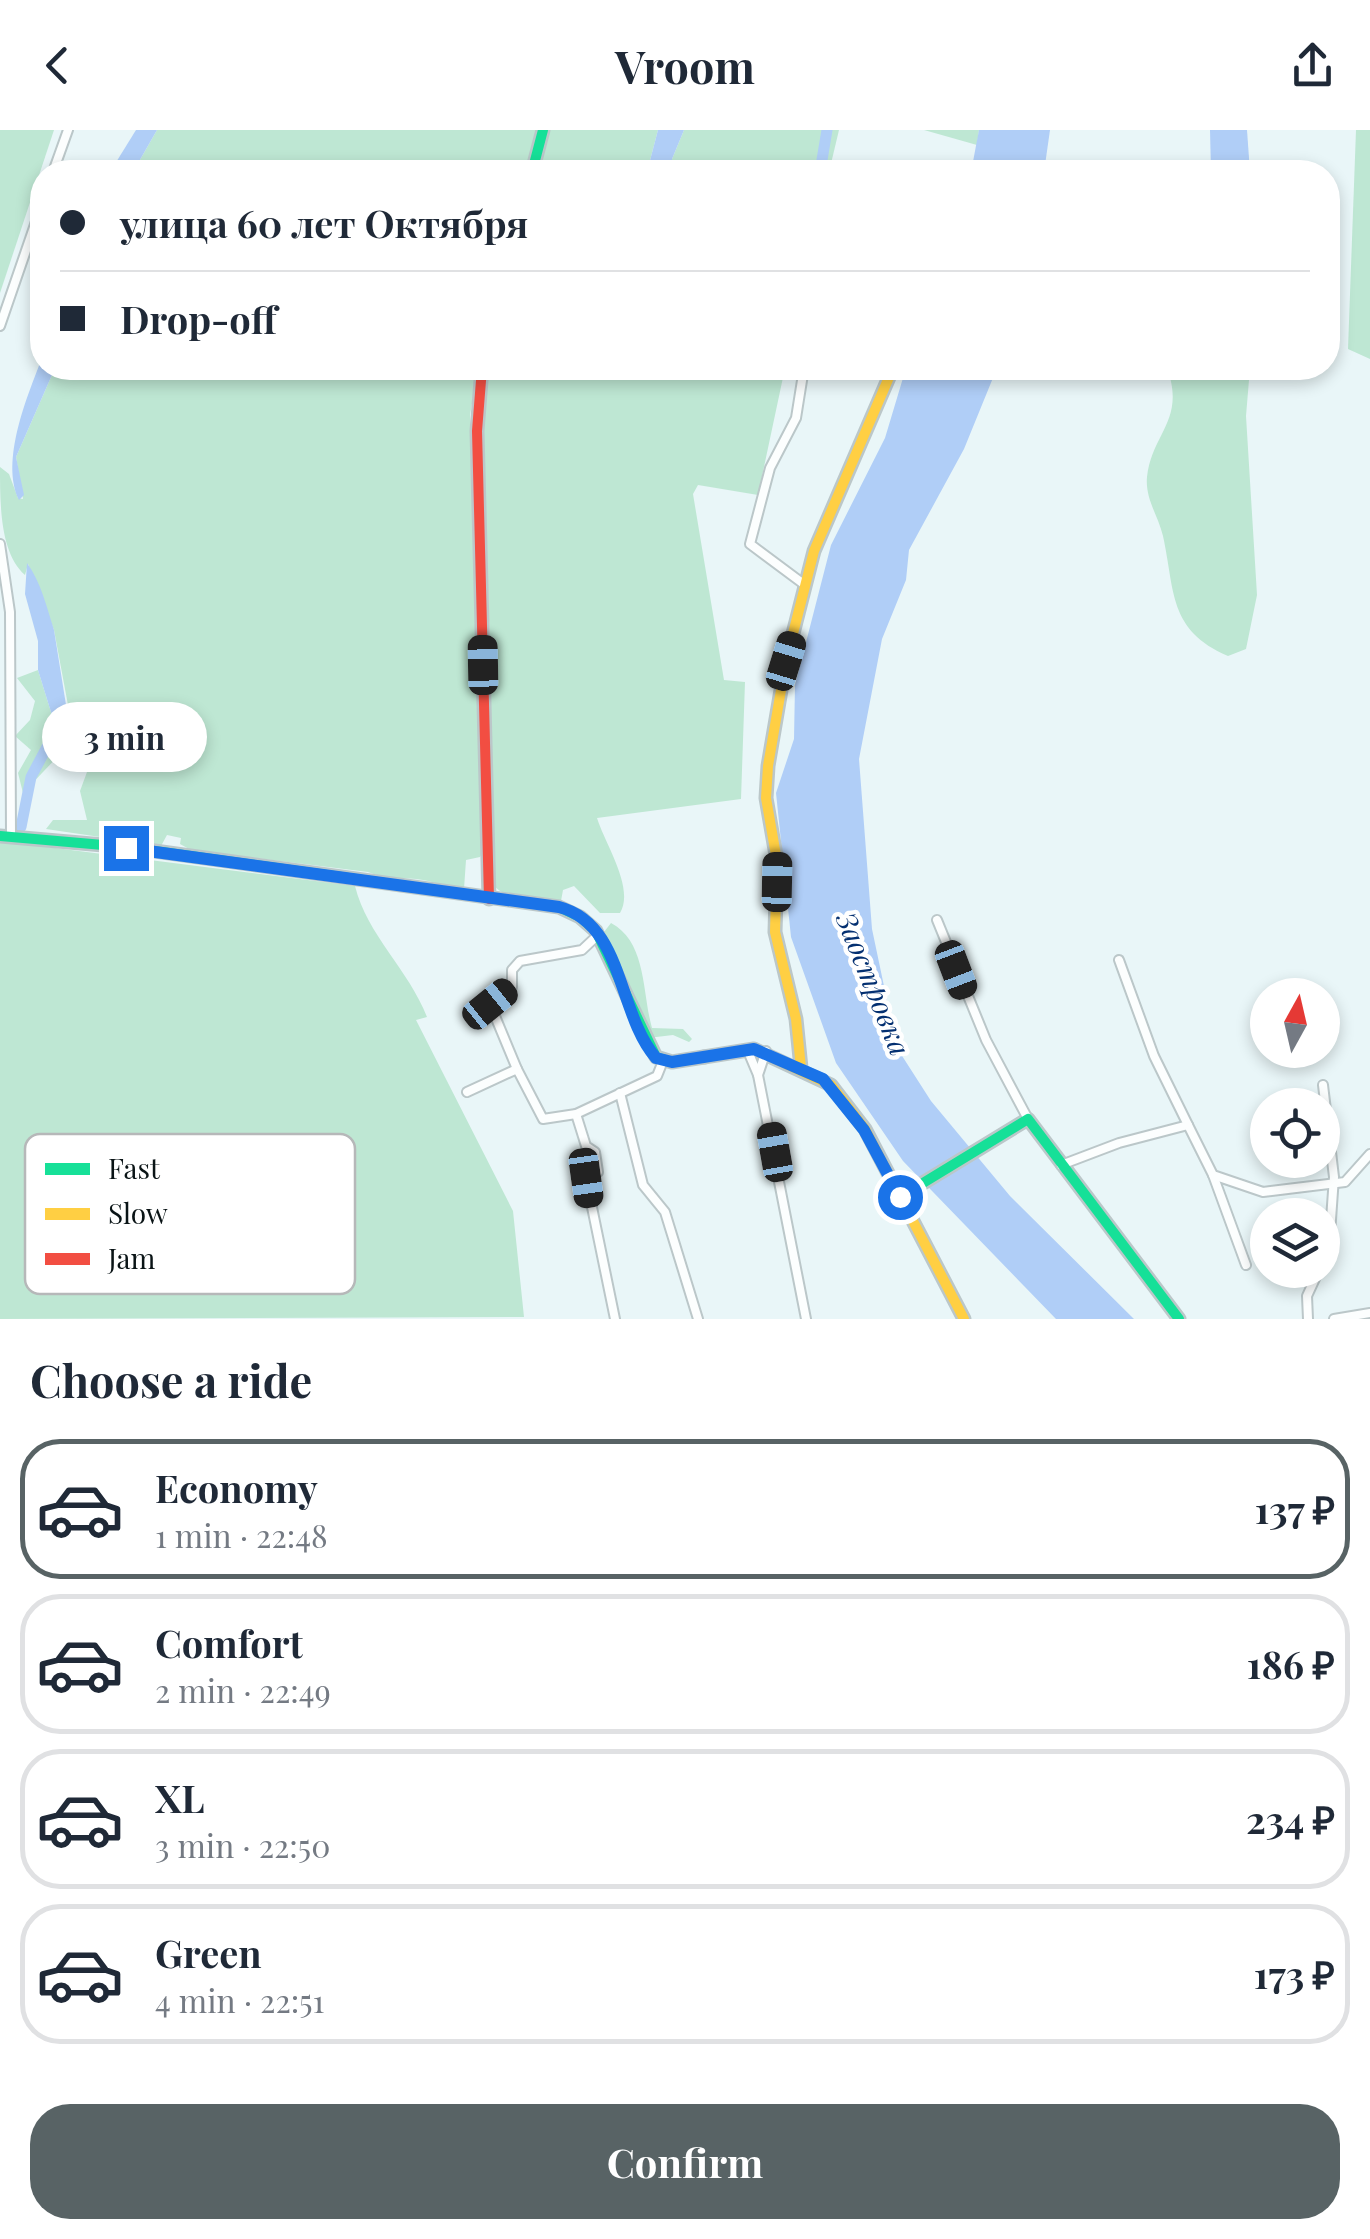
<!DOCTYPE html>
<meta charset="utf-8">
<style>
body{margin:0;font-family:"Playfair Display",serif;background:#f2f2f3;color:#1f2937;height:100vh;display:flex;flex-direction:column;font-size:38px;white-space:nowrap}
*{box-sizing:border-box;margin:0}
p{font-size:32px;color:#747a83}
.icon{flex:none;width:55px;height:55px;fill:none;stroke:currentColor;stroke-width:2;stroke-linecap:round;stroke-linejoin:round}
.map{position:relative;height:1189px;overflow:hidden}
.side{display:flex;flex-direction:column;background:#fff;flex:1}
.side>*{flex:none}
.hud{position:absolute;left:30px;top:30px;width:1310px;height:220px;border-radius:40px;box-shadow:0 5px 15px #0003;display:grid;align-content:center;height:220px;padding:0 30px;background:#fff}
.needle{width:65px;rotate:8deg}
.controls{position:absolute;left:1250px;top:848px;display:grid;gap:20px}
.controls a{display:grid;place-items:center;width:90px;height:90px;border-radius:50%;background:#fff;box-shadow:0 5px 15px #0003;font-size:50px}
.end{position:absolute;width:45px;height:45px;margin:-22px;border:12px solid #1a73e8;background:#fff;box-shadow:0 0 0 5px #fff}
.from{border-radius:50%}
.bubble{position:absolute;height:70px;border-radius:35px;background:#fff;box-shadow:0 5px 15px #0003;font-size:32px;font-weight:700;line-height:70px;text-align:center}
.car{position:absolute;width:30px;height:60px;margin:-30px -15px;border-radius:12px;box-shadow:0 0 8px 2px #0007;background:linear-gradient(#222 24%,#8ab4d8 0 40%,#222 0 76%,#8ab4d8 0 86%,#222 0)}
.hud b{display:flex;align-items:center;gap:35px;height:95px;font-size:38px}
.hud b+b{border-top:2px solid #e0e1e3}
.hud i{width:25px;height:25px;background:#1f2937}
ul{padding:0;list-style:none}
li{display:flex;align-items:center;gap:30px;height:140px;margin:0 20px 15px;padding:0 10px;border:5px solid #e0e1e3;border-radius:40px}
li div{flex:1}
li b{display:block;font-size:38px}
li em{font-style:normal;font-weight:700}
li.current{border-color:#586365}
li>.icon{width:90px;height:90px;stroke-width:1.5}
h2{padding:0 30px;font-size:45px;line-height:120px}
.cta{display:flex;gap:20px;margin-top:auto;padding:20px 30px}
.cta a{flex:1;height:115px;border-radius:40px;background:#586365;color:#fff;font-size:40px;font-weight:700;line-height:115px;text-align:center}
header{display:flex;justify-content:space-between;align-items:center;height:130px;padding:0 30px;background:#fff;font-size:45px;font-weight:700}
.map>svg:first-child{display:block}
</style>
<header><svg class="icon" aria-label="back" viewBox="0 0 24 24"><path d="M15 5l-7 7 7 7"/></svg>Vroom<svg class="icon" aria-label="share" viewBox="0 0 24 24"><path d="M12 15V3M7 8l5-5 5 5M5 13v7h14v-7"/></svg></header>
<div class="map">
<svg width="1370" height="1189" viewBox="0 0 1370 1189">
<rect width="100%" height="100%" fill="#e9f6f8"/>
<g fill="#bee7d3">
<polygon points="0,0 54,0 0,163"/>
<polygon points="157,0 538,0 526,42 133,42"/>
<polygon points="548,0 658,0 647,42 535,42"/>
<polygon points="684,0 839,0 829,42 672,42 672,29"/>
<polygon points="924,0 979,0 977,15"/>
<polygon points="1356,0 1370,0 1370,229 1348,219"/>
<path d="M55,238H478L470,285L484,720L480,727L466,730L464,759C448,760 438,752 423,750C405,747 387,750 368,742L191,720L180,714L181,708L167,705L161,716L46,699L53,690H87L80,661L87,642L76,618L54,500L28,434L25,445C0,423 0,375 0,337L9,344L18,368L23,369L16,327Z"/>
<path d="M489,238H785L758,365L698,355L693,364L724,550L745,552L741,669L597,688C605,714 635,758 620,783H600L574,756L563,760L561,771C544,774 503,770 493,754L489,552L496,522L490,520L482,280Z"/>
<path d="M1167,238H1250L1246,286L1257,465L1246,519L1228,526C1168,500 1175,461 1163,406C1158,385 1145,369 1147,347C1152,303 1186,290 1167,238Z"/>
<polygon points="38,540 63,621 23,663 18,643 31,620 15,606 30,590 35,571 17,548"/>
<path d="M0,711L355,756C367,805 409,840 427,887L416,890L513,1081L524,1187L0,1189Z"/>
<path d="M611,793C647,812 642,863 652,898L683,899L692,909L689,912L673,905L648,908L608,815L604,802Z"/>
</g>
<g fill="#b0cef7">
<polygon points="136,0 157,0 133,42 110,42"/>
<polygon points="658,0 684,0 672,29 672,42 647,42"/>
<polygon points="979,0 1050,0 1044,42 971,42"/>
<polygon points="1210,0 1247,0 1250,42 1211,42"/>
<path d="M42,228V238H55L16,327L24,365L19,370C0,331 27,267 42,228Z"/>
<polygon points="906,238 997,238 964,319 909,420 906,450 882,509 859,629 872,799 897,918 931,971 1010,1066 1134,1189 1056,1189 903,1031 836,933 791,807 776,663 794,609 795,555 831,415 885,308"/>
<path d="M27,433C41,452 47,478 54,500L74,625L63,621L38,540V511L25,464Z"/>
</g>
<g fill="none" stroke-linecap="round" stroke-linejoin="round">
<g stroke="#b0cef7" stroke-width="11">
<polyline points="821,36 827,0"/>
<polyline points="21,697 31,647 57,598"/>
</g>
<defs>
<g id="street">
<polyline points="53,42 68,0"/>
<polyline points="0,196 42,74"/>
<polyline points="804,238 796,288 770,338 750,414 805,455"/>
<polyline points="0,414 10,482 11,706"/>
<polyline points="937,790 986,910 1028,989"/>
<polyline points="1119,830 1154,926 1188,995"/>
<polyline points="747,919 758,945"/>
<polyline points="766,921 758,945 806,1189"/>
<polyline points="517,939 490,874 512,857 512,840 520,831 582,820 599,804"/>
<polyline points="467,962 517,939 543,989 576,984 657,946 663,931"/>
<polyline points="620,963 643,1055 665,1082 698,1189"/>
<polyline points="576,984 586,1016 595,1022 598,1042 586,1048 615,1189"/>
<polyline points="1061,1035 1119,1013 1188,995 1213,1045 1263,1062 1345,1052 1370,1024"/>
<polyline points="1213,1045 1246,1135"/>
<polyline points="1322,1137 1328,1132 1334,1047 1323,955"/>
<polyline points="1308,1189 1307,1166 1319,1140"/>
<polyline points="1334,1189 1370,1183"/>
</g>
<g id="fast">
<polyline points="532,42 543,0"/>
<polyline points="0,706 126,717 559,777 580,787 596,801 656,927 672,932 704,927"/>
<polyline points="900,1067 1028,989 1179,1189"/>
</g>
<g id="slow">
<polyline points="704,927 754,919 831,955 865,999 964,1189"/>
<polyline points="801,938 796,889 775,802 777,731 766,668 768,636 786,531 814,421 893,238"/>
</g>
<polyline id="jam" points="482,238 477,301 489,769"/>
</defs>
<use href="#street" stroke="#bbc7c9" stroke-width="12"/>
<use href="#fast" stroke="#bbc7c9" stroke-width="15"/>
<use href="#slow" stroke="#bbc7c9" stroke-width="15"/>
<use href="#jam" stroke="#bbc7c9" stroke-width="15"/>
<use href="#street" stroke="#fcfefe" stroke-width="8"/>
<use href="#fast" stroke="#16e098" stroke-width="10"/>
<use href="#slow" stroke="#ffcf43" stroke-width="10"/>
<use href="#jam" stroke="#f24e42" stroke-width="10"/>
</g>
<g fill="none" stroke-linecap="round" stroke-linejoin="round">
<path stroke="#1a73e8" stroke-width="12" d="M126,718L559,777C624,794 617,883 656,928L672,932L754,919L823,949L864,1000L900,1067"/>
</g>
<g text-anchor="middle" stroke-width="9" stroke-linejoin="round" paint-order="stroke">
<g font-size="28" font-style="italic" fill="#043071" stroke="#fff">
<text transform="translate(873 854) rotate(68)" y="10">Заостровка</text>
</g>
</g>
<rect x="25" y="1004" width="330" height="160" rx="15" fill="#fff" stroke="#b6b8b9" stroke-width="2.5"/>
<rect x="45" y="1033" width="45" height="12" fill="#16e098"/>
<rect x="45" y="1078" width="45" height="12" fill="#ffcf43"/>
<rect x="45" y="1123" width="45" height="12" fill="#f24e42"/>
<g font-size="28" fill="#0a1416">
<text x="108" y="1049">Fast</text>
<text x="108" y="1094">Slow</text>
<text x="108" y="1139">Jam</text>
</g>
</svg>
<div class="controls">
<a><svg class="needle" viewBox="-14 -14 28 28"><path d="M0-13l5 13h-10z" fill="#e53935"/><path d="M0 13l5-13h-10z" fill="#747a83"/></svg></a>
<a><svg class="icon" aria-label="locate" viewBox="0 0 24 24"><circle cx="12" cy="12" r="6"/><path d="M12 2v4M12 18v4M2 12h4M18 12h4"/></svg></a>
<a><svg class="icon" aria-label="layers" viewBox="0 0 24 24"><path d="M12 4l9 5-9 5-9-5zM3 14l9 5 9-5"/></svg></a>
</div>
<i class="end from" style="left:900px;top:1067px"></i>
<i class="end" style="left:126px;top:718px"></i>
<div class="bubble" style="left:42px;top:572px;width:165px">3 min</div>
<i class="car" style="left:786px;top:531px;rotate:17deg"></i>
<i class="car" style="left:483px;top:535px;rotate:359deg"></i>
<i class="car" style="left:777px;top:752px;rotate:1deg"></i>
<i class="car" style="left:956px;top:840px;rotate:159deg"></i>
<i class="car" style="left:490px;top:874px;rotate:51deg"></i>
<i class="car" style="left:775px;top:1022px;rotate:350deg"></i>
<i class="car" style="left:586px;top:1048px;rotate:172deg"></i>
<div class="hud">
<b><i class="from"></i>улица 60 лет Октября</b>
<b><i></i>Drop-off</b>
</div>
</div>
<section class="side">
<h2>Choose a ride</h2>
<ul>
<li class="current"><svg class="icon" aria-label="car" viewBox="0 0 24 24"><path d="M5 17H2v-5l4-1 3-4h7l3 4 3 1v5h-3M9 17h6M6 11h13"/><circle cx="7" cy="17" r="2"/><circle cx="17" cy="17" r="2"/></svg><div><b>Economy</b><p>1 min · 22:48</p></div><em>137 ₽</em></li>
<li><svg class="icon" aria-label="car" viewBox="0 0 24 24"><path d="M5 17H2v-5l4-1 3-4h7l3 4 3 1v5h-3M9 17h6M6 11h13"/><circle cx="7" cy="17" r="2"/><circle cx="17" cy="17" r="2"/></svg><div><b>Comfort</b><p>2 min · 22:49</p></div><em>186 ₽</em></li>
<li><svg class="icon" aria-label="car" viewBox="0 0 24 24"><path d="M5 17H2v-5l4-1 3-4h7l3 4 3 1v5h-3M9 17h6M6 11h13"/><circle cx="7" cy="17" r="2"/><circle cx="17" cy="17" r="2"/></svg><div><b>XL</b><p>3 min · 22:50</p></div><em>234 ₽</em></li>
<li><svg class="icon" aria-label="car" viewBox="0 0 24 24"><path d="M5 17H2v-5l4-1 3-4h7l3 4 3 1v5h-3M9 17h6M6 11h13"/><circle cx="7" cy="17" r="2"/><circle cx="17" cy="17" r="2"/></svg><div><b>Green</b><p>4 min · 22:51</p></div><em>173 ₽</em></li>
</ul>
<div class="cta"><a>Confirm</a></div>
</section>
